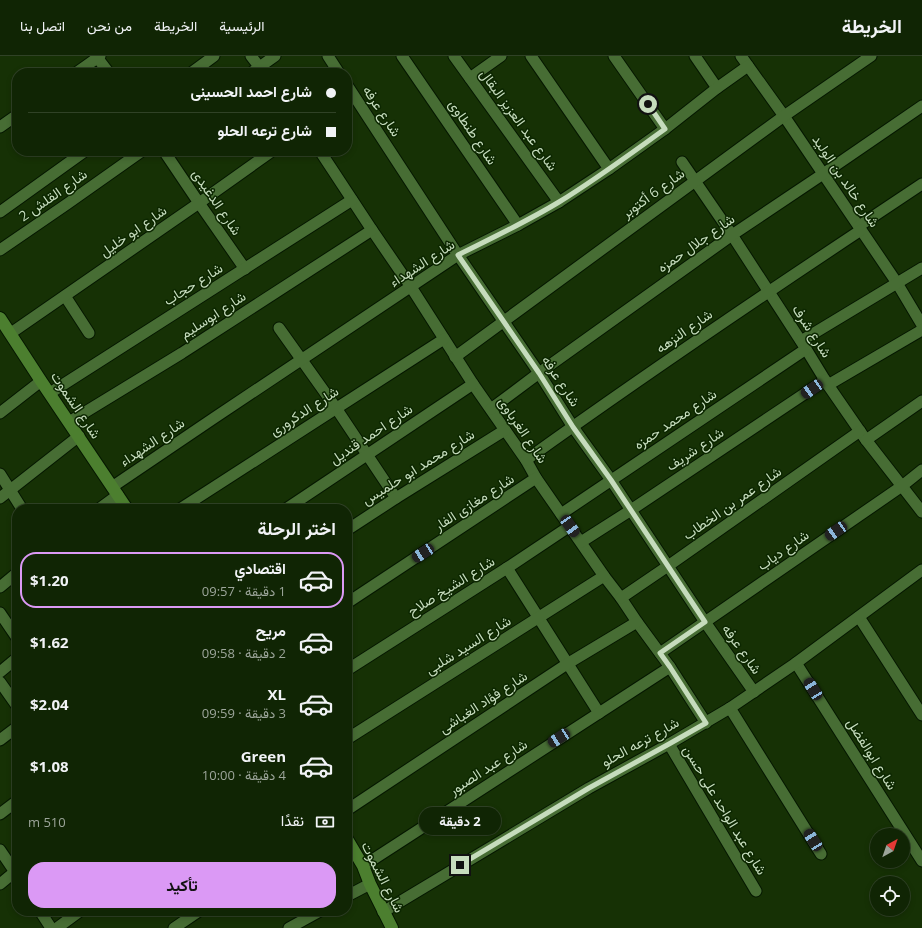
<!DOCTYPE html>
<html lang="ar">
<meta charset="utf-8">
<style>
body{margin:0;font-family:"Open Sans",Vazirmatn,sans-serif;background:#1e3113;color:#f1f3f6;direction:rtl;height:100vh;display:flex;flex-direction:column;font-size:15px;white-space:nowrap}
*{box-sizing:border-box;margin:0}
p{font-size:13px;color:#9ca59a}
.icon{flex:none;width:22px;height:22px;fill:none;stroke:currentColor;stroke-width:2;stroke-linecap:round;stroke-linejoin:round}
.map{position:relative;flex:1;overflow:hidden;direction:ltr}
.drawer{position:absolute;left:12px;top:448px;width:340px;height:412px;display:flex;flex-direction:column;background:#102504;border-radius:16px;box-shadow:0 2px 6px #0003,0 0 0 1px #304226;direction:rtl}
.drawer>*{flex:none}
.top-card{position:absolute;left:12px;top:12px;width:340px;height:88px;border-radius:16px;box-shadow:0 2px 6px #0003,0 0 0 1px #304226;direction:rtl;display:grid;align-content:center;height:88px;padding:0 16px;background:#102504}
.needle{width:26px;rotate:40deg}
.buttons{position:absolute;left:870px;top:772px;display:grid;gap:8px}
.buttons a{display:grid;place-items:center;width:40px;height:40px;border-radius:50%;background:#102504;box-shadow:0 2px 6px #0003,0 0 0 1px #304226;font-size:20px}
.end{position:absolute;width:18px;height:18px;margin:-9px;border:5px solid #c6dcbd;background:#111;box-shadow:0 0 0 2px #111}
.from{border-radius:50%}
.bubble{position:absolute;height:28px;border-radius:14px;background:#102504;box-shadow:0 2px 6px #0003,0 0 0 1px #304226;font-size:13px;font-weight:700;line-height:28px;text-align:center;direction:rtl}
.car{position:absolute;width:12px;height:24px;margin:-12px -6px;border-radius:5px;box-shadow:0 0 3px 1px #0007;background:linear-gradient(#222 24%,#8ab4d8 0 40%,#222 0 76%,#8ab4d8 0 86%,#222 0)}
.top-card b{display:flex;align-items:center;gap:14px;height:38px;font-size:15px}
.top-card b+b{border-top:1px solid #304226}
.top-card i{width:10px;height:10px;background:#f1f3f6}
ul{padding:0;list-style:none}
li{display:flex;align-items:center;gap:12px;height:56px;margin:0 8px 6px;padding:0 8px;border:2px solid transparent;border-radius:16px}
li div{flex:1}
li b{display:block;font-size:15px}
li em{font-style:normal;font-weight:700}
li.current{border-color:#db99f5}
li>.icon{width:36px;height:36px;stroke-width:1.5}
h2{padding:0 16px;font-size:18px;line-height:48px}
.pay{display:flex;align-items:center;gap:10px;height:44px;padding:0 16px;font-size:15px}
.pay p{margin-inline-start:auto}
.button{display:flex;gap:8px;margin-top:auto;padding:8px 16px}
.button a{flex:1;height:46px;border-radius:16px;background:#db99f5;color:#111;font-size:16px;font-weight:700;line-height:46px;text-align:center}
header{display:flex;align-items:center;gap:24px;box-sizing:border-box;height:56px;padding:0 20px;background:#102504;border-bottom:1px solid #304226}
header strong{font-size:19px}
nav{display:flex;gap:22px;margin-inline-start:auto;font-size:14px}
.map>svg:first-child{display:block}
</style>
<header>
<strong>الخريطة</strong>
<nav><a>الرئيسية</a><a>الخريطة</a><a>من نحن</a><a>اتصل بنا</a></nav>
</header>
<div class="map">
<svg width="922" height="872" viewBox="0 0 922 872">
<rect width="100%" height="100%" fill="#163105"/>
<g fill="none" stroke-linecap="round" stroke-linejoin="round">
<defs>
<g id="street">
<polyline points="96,0 109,17"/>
<polyline points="251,0 264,17"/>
<polyline points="328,0 339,17"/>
<polyline points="402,0 518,169"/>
<polyline points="454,0 559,146"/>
<polyline points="531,0 609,113"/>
<polyline points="614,0 665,73"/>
<polyline points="695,0 717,32"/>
<polyline points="741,0 784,60 897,227 922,269"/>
<polyline points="76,17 100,0"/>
<polyline points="191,17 214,0"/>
<polyline points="251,17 275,0"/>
<polyline points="470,22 501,0"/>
<polyline points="347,29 458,199 539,317 573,371 611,424 705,566 754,636"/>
<polyline points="0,71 17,59"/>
<polyline points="164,95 199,147 245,213"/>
<polyline points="320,95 372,174 411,231 473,328 505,374 526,404 536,422 604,520 621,542 637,566 670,611 706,667"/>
<polyline points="682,106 732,179 806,293 828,329 866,384 922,456"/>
<polyline points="0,156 85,95"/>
<polyline points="859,170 922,128"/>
<polyline points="0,194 67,148 142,95"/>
<polyline points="65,240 89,277"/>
<polyline points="279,272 336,352 396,442"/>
<polyline points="11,277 199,147 272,95"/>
<polyline points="801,285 922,212"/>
<polyline points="455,301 784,60 871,0"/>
<polyline points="828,329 922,274"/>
<polyline points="50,337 352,144"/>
<polyline points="491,353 539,317 732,179 823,118 922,50"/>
<polyline points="0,357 41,325"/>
<polyline points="69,366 182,297 372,174"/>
<polyline points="866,384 922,345"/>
<path d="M526,404C636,325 748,249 861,174"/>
<polyline points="0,418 22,453"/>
<polyline points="112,431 214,362 458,199 518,169 559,146 609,113 665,73 717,32 748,10"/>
<polyline points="0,442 79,380"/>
<polyline points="99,453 118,439"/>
<polyline points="180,453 444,283"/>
<polyline points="286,453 473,328"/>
<polyline points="561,458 806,293"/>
<polyline points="347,474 396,442 505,374"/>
<polyline points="581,486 631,454 825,324"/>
<polyline points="507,512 599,657"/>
<polyline points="0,531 17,517"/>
<polyline points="621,542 668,510 860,375"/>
<polyline points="347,547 536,422"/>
<polyline points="0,557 17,582"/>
<polyline points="859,561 922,659"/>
<polyline points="660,597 902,430 922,414"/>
<polyline points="796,607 922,805"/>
<polyline points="347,614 507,512 570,470"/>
<polyline points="0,616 17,602"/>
<polyline points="0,626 17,650"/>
<polyline points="730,652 821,798"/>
<polyline points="347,683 604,520"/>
<polyline points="0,684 17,671"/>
<polyline points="669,688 756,835"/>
<polyline points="347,754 567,608 637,566"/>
<polyline points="0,758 17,745"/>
<polyline points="0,794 17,819"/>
<polyline points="363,810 670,611"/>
<polyline points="0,828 17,814"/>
<polyline points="347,840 370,828"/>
<polyline points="40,855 51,872"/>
<polyline points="383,856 589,732 669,688 730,652 796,607 922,514"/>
<polyline points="57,872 80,855"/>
<polyline points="174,872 199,855"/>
<polyline points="289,872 320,855"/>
</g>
<g id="secondary">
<polyline points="0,262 41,325 127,453"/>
<polyline points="347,783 363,810 370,828 392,872"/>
</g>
</defs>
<use href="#street" stroke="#051700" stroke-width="13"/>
<use href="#secondary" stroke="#051700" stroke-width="14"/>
<use href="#street" stroke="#476d34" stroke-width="11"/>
<use href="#secondary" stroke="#4c7f2f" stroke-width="12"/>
</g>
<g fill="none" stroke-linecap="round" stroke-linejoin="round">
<path stroke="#c6dcbd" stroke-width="5" d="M460,809L589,732L669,688L706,667L670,611L660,597L705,566L611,424L573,371L539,317L458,199C492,182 526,166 559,146C595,124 630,98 665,73L648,48"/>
</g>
<g text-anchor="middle" stroke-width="3" stroke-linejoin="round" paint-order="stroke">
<g font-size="14" fill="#c6dcbd" stroke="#0c2700">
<text transform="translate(382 55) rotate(57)" y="5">شارع عرفه</text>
<text transform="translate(519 64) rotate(54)" y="5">شارع عبد العزيز البقال</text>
<text transform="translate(473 76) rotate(56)" y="5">شارع طنطاوى</text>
<text transform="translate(846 125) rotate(56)" y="5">شارع خالد بن الوليد</text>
<text transform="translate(653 137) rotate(-36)" y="5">شارع 6 أكتوبر</text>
<text transform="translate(53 139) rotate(-35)" y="5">شارع القلش 2</text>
<text transform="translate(217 146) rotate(56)" y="5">شارع الدغيدى</text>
<text transform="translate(133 175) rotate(-35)" y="5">شارع ابو خليل</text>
<text transform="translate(696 187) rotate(-35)" y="5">شارع جلال حمزه</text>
<text transform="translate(422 207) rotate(-33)" y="5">شارع الشهداء</text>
<text transform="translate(193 228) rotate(-32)" y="5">شارع حجاب</text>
<text transform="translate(213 259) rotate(-33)" y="5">شارع ابوسليم</text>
<text transform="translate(684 275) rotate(-35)" y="5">شارع النزهه</text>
<text transform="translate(812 275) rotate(57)" y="5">شارع شرف</text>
<text transform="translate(561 325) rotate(57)" y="5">شارع عرفه</text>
<text transform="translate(76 349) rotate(56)" y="5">شارع الشموت</text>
<text transform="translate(304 355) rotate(-33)" y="5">شارع الدكرورى</text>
<text transform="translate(675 363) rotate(-34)" y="5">شارع محمد حمزه</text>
<text transform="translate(523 374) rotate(56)" y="5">شارع الغرباوى</text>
<text transform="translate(371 378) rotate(-34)" y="5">شارع احمد قنديل</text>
<text transform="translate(152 386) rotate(-34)" y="5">شارع الشهداء</text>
<text transform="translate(695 393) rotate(-34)" y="5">شارع شريف</text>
<text transform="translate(418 411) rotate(-32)" y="5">شارع محمد ابو حلميس</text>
<text transform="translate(474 446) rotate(-33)" y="5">شارع مغازى الفار</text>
<text transform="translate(732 447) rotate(-35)" y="5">شارع عمر بن الخطاب</text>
<text transform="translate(783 494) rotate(-35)" y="5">شارع دياب</text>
<text transform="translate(451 530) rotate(-32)" y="5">شارع الشيخ صلاح</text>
<text transform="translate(468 589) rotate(-32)" y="5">شارع السيد شلبى</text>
<text transform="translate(742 593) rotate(55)" y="5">شارع عرفه</text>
<text transform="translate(483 646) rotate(-33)" y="5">شارع فؤاد الغباشى</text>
<text transform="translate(640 686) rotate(-29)" y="5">شارع ترعه الحلو</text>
<text transform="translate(872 698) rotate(58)" y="5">شارع ابوالفضل</text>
<text transform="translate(488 711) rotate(-33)" y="5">شارع عبد الصبور</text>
<text transform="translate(725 754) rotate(59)" y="5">شارع عبد الواحد على حسن</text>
<text transform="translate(383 821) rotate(63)" y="5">شارع الشموت</text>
</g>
</g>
</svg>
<div class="buttons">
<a><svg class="needle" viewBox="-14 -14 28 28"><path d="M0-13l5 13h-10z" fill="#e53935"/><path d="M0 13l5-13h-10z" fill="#9ca59a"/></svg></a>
<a><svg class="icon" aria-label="locate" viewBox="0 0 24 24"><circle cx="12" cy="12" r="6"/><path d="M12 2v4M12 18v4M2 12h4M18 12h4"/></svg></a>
</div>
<i class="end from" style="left:648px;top:48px"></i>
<i class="end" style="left:460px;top:809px"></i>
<div class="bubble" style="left:419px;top:751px;width:82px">2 دقيقة</div>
<i class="car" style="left:812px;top:333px;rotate:236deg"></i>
<i class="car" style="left:570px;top:470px;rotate:145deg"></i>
<i class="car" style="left:836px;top:475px;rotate:236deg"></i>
<i class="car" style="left:423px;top:497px;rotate:237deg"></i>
<i class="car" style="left:813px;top:633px;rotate:328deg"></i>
<i class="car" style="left:559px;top:682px;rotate:237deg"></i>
<i class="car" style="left:813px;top:784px;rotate:328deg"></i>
<div class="top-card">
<b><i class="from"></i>شارع احمد الحسينى</b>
<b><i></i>شارع ترعه الحلو</b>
</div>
<section class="drawer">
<h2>اختر الرحلة</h2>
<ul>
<li class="current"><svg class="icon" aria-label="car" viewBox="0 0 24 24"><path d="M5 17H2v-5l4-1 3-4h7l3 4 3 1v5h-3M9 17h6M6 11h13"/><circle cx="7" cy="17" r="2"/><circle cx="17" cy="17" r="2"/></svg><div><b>اقتصادي</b><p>1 دقيقة · 09:57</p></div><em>$1.20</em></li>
<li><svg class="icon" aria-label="car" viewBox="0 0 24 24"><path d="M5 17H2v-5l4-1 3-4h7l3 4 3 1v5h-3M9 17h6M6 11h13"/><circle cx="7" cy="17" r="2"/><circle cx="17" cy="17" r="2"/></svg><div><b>مريح</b><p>2 دقيقة · 09:58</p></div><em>$1.62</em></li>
<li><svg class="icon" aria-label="car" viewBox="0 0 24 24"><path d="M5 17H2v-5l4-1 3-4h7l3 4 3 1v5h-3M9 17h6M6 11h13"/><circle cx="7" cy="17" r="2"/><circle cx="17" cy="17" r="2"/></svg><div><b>XL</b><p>3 دقيقة · 09:59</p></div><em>$2.04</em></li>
<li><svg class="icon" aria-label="car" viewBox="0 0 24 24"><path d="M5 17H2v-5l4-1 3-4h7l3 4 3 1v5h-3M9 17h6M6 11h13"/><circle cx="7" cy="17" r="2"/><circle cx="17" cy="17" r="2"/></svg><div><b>Green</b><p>4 دقيقة · 10:00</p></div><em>$1.08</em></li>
</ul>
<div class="pay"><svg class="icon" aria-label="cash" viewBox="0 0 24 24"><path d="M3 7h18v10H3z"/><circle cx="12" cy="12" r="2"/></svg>نقدًا<p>510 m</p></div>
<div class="button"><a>تأكيد</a></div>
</section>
</div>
